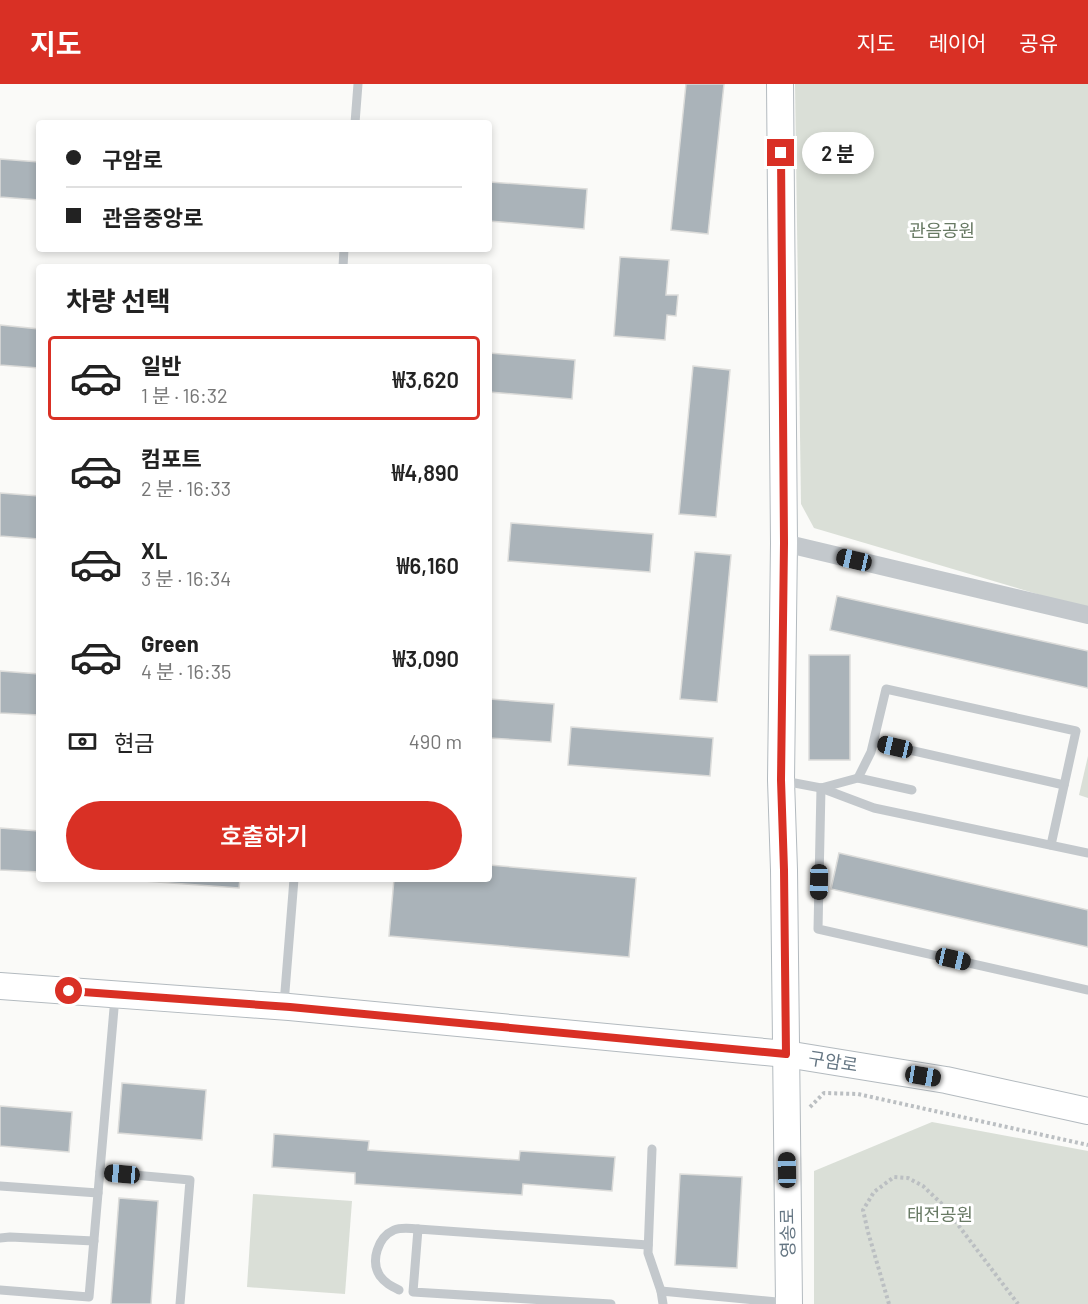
<!DOCTYPE html>
<html lang="ko">
<meta charset="utf-8">
<style>
body{margin:0;font-family:Barlow,"Noto Sans KR",sans-serif;background:#f2f2f2;color:#222;height:100vh;display:flex;flex-direction:column;font-size:22px;white-space:nowrap}
*{box-sizing:border-box;margin:0}
p{font-size:20px;color:#767676}
.icon{flex:none;width:33px;height:33px;fill:none;stroke:currentColor;stroke-width:2;stroke-linecap:round;stroke-linejoin:round}
.map{position:relative;flex:1;overflow:hidden}
.panel{position:absolute;left:36px;top:180px;width:456px;height:618px;display:flex;flex-direction:column;background:#fff;border-radius:6px;box-shadow:0 3px 9px #0003}
.panel>*{flex:none}
.top-card{position:absolute;left:36px;top:36px;width:456px;height:132px;border-radius:6px;box-shadow:0 3px 9px #0003;display:grid;align-content:center;height:132px;padding:0 30px;background:#fff}
.end{position:absolute;width:27px;height:27px;margin:-14px;border:8px solid #d93025;background:#fff;box-shadow:0 0 0 3px #fff}
.from{border-radius:50%}
.bubble{position:absolute;height:42px;border-radius:21px;background:#fff;box-shadow:0 3px 9px #0003;font-size:20px;font-weight:600;line-height:42px;text-align:center}
.car{position:absolute;width:18px;height:36px;margin:-18px -9px;border-radius:8px;box-shadow:0 0 4px 2px #0007;background:linear-gradient(#222 24%,#8ab4d8 0 40%,#222 0 76%,#8ab4d8 0 86%,#222 0)}
.top-card b{display:flex;align-items:center;gap:21px;height:57px;font-size:22px}
.top-card b+b{border-top:2px solid #e0e0e0}
.top-card i{width:15px;height:15px;background:#222}
ul{padding:0;list-style:none}
li{display:flex;align-items:center;gap:18px;height:84px;margin:0 12px 9px;padding:0 18px;border:3px solid transparent;border-radius:6px}
li div{flex:1}
li b{display:block;font-size:22px}
li em{font-style:normal;font-weight:600}
li.on{border-color:#d93025}
li>.icon{width:54px;height:54px;stroke-width:1.5}
h2{padding:0 30px;font-size:27px;line-height:72px}
.pay{display:flex;align-items:center;gap:15px;height:66px;padding:0 30px;font-size:22px}
.pay p{margin-inline-start:auto}
.cta{display:flex;gap:12px;margin-top:auto;padding:12px 30px}
.cta a{flex:1;height:69px;border-radius:36px;background:#d93025;color:#fff;font-size:24px;font-weight:600;line-height:69px;text-align:center}
header{display:flex;align-items:center;gap:36px;box-sizing:border-box;height:84px;padding:0 30px;background:#d93025;color:#fff}
header strong{font-size:28px}
nav{display:flex;gap:33px;margin-inline-start:auto;font-size:21px}
.map>svg:first-child{display:block}
</style>
<header>
<strong>지도</strong>
<nav><a>지도</a><a>레이어</a><a>공유</a></nav>
</header>
<div class="map">
<svg width="1088" height="1220" viewBox="0 0 1088 1220">
<rect width="100%" height="100%" fill="#fafaf8"/>
<g fill="#dadfd7">
<polygon points="795,0 1088,0 1088,525 814,444 801,420"/>
<polygon points="1088,672 1088,714 1079,711"/>
<polygon points="932,1038 1088,1067 1088,1220 814,1220 814,1087"/>
<polygon points="253,1110 352,1117 345,1210 247,1203"/>
</g>
<g fill="#aab3b9" stroke="#dcdcda" stroke-width="1.5">
<polygon points="686,0 724,0 708,150 671,146"/>
<polygon points="0,75 39,78 39,116 0,113"/>
<polygon points="489,98 587,105 584,145 489,137"/>
<polygon points="620,173 669,176 666,211 678,211 676,232 667,231 665,256 614,252"/>
<polygon points="0,241 39,245 39,284 0,281"/>
<polygon points="489,269 575,276 572,315 489,308"/>
<polygon points="693,282 730,286 716,433 679,430"/>
<polygon points="0,409 39,412 39,455 0,452"/>
<polygon points="511,439 653,450 650,488 508,477"/>
<polygon points="695,468 731,471 717,618 680,615"/>
<polygon points="837,512 1088,567 1088,604 830,546"/>
<rect x="809" y="571" width="41" height="105"/>
<polygon points="0,587 39,590 39,631 0,629"/>
<polygon points="489,615 554,620 551,658 489,654"/>
<polygon points="571,643 713,654 710,692 568,681"/>
<polygon points="0,744 39,747 39,788 0,786"/>
<polygon points="839,769 1088,826 1088,863 831,805"/>
<polygon points="489,781 636,794 629,873 389,852 394,795 489,795"/>
<polygon points="116,795 240,795 239,804"/>
<polygon points="122,999 206,1006 202,1056 118,1049"/>
<polygon points="0,1022 72,1028 69,1068 0,1062"/>
<polygon points="274,1050 369,1057 368,1066 519,1076 520,1067 615,1073 612,1107 523,1100 522,1111 355,1100 355,1089 272,1083"/>
<polygon points="680,1090 742,1093 737,1184 675,1181"/>
<polygon points="119,1114 158,1117 151,1220 111,1220"/>
</g>
<g fill="none" stroke-linecap="round" stroke-linejoin="round">
<defs>
<g id="secondary">
<polyline points="780,0 784,459 781,696 784,786 789,1220"/>
<polyline points="0,902 289,923 786,970 946,996 1088,1027"/>
</g>
</defs>
<use href="#secondary" stroke="#b3babf" stroke-width="28"/>
<g stroke="#bbbfc2" stroke-width="4" stroke-dasharray="3 3" stroke-linecap="butt">
<polyline points="810,1023 824,1009 858,1010 1088,1061"/>
<polyline points="889,1220 868,1148 863,1126 874,1108 894,1093 908,1094 923,1102 943,1121 1018,1220"/>
</g>
<g stroke="#c3c8cc" stroke-width="9">
<polyline points="355,39 358,0"/>
<polyline points="343,183 344,165"/>
<polyline points="874,658 1064,701"/>
<polyline points="858,694 871,668 886,605 1076,647 1051,761"/>
<polyline points="784,697 821,704 874,724 1088,769"/>
<polyline points="821,704 818,845 1088,906"/>
<polyline points="821,704 858,694 912,706"/>
<polyline points="284,920 294,795"/>
<polyline points="652,1065 648,1169 661,1207 663,1220"/>
<polyline points="100,1088 190,1096 180,1220"/>
<polyline points="0,1102 98,1109"/>
<polyline points="0,1154 10,1153 94,1157"/>
<polyline points="0,1206 89,1213 115,913"/>
<path d="M399,1206C391,1202 385,1199 380,1192C370,1177 378,1153 394,1146C401,1143 410,1144 418,1145"/>
<polyline points="661,1207 787,1219"/>
<polyline points="611,1220 413,1208 418,1145 648,1161"/>
</g>
<polyline stroke="#c3c8cc" stroke-width="18" points="784,459 1088,531"/>
<use href="#secondary" stroke="#fff" stroke-width="26"/>
</g>
<g fill="none" stroke-linecap="round" stroke-linejoin="round">
<polyline stroke="#d93025" stroke-width="8" points="69,907 290,923 786,970 784,786 781,696 784,459 781,69"/>
</g>
<g text-anchor="middle" stroke-width="6" stroke-linejoin="round" paint-order="stroke">
<g font-size="18" fill="#687a64" stroke="#fff">
<text x="942" y="153">관음공원</text>
<text x="940" y="1137">태전공원</text>
</g>
<g font-size="18" fill="#657683" stroke="#fff">
<text transform="translate(833 978) rotate(9)" y="6">구암로</text>
<text transform="translate(788 1149) rotate(-91)" y="6">영송로</text>
</g>
</g>
</svg>
<i class="end from" style="left:69px;top:907px"></i>
<i class="end" style="left:781px;top:69px"></i>
<div class="bubble" style="left:802px;top:48px;width:72px">2 분</div>
<i class="car" style="left:854px;top:476px;rotate:283deg"></i>
<i class="car" style="left:895px;top:663px;rotate:283deg"></i>
<i class="car" style="left:819px;top:798px;rotate:181deg"></i>
<i class="car" style="left:953px;top:875px;rotate:103deg"></i>
<i class="car" style="left:923px;top:992px;rotate:99deg"></i>
<i class="car" style="left:787px;top:1086px;rotate:359deg"></i>
<i class="car" style="left:122px;top:1090px;rotate:275deg"></i>
<div class="top-card">
<b><i class="from"></i>구암로</b>
<b><i></i>관음중앙로</b>
</div>
<section class="panel">
<h2>차량 선택</h2>
<ul>
<li class="on"><svg class="icon" aria-label="car" viewBox="0 0 24 24"><path d="M5 17H2v-5l4-1 3-4h7l3 4 3 1v5h-3M9 17h6M6 11h13"/><circle cx="7" cy="17" r="2"/><circle cx="17" cy="17" r="2"/></svg><div><b>일반</b><p>1 분 · 16:32</p></div><em>₩3,620</em></li>
<li><svg class="icon" aria-label="car" viewBox="0 0 24 24"><path d="M5 17H2v-5l4-1 3-4h7l3 4 3 1v5h-3M9 17h6M6 11h13"/><circle cx="7" cy="17" r="2"/><circle cx="17" cy="17" r="2"/></svg><div><b>컴포트</b><p>2 분 · 16:33</p></div><em>₩4,890</em></li>
<li><svg class="icon" aria-label="car" viewBox="0 0 24 24"><path d="M5 17H2v-5l4-1 3-4h7l3 4 3 1v5h-3M9 17h6M6 11h13"/><circle cx="7" cy="17" r="2"/><circle cx="17" cy="17" r="2"/></svg><div><b>XL</b><p>3 분 · 16:34</p></div><em>₩6,160</em></li>
<li><svg class="icon" aria-label="car" viewBox="0 0 24 24"><path d="M5 17H2v-5l4-1 3-4h7l3 4 3 1v5h-3M9 17h6M6 11h13"/><circle cx="7" cy="17" r="2"/><circle cx="17" cy="17" r="2"/></svg><div><b>Green</b><p>4 분 · 16:35</p></div><em>₩3,090</em></li>
</ul>
<div class="pay"><svg class="icon" aria-label="cash" viewBox="0 0 24 24"><path d="M3 7h18v10H3z"/><circle cx="12" cy="12" r="2"/></svg>현금<p>490 m</p></div>
<div class="cta"><a>호출하기</a></div>
</section>
</div>
